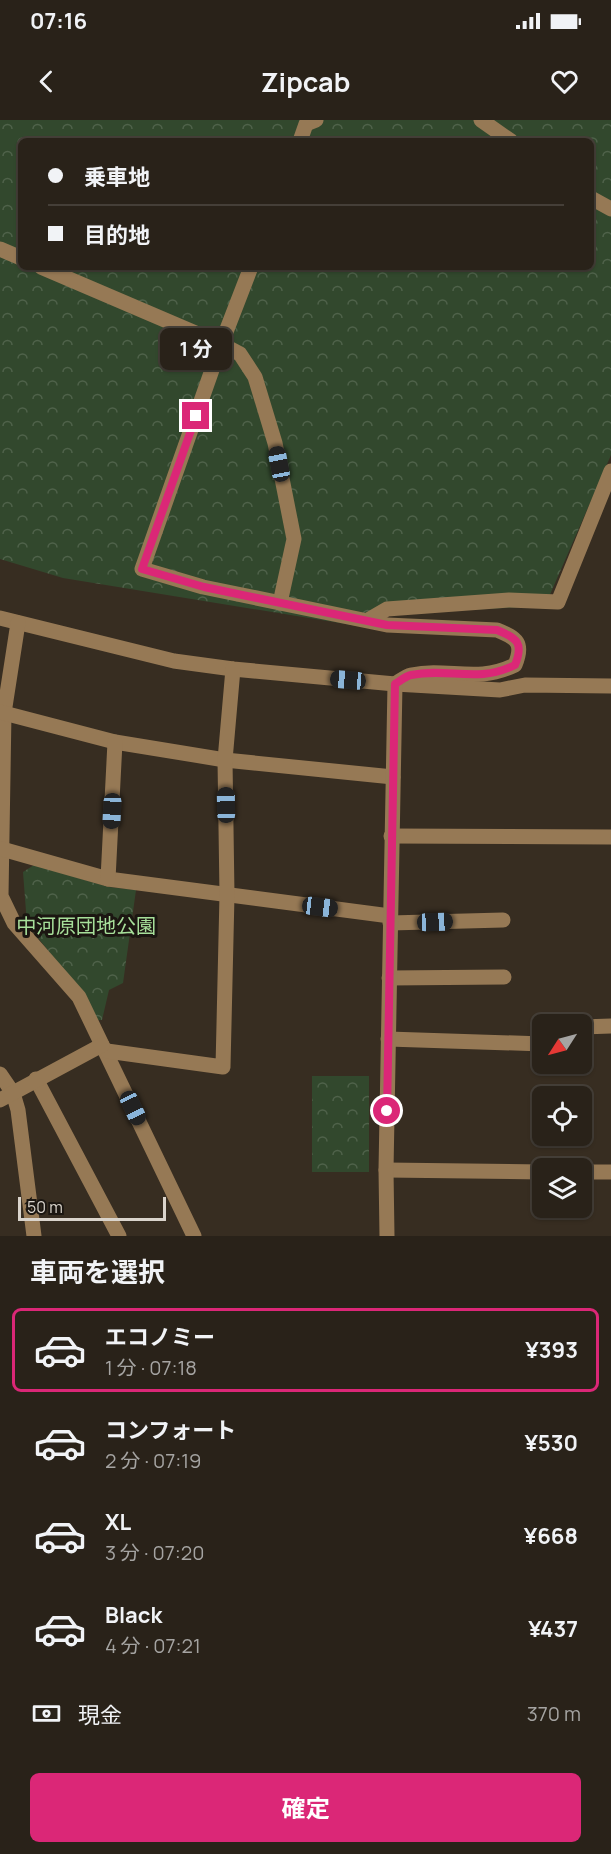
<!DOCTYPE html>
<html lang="ja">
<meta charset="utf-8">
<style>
body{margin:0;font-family:Manrope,"Noto Sans JP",sans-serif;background:#312a22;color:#f1f3f6;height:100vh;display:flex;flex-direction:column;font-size:22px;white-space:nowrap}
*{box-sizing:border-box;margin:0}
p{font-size:20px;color:#a5a4a2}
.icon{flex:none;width:33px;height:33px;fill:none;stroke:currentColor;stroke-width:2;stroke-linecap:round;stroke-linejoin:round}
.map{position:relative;height:1116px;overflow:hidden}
.sheet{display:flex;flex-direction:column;background:#292219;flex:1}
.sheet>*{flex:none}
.banner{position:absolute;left:18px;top:18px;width:576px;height:132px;border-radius:9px;box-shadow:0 2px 4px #0004,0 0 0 2px #453f38;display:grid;align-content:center;height:132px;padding:0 30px;background:#292219}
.needle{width:39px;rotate:234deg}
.controls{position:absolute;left:532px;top:894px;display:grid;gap:12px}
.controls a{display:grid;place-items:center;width:60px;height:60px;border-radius:9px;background:#292219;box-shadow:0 2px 4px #0004,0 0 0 2px #453f38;font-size:30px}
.scale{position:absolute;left:18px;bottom:15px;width:148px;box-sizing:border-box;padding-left:6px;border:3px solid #dad4cc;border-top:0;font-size:16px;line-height:21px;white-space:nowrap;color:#dad4cc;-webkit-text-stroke:4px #1b1611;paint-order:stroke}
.end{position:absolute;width:27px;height:27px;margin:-14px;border:8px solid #db2777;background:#fff;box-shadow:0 0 0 3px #fff}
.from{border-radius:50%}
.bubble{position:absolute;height:42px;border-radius:9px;background:#292219;box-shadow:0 2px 4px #0004,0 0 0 2px #453f38;font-size:20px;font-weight:700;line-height:42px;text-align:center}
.car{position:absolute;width:18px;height:36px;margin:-18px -9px;border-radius:8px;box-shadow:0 0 4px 2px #0007;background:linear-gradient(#222 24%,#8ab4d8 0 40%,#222 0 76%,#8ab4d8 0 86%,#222 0)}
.banner b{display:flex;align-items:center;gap:21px;height:57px;font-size:22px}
.banner b+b{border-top:2px solid #453f38}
.banner i{width:15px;height:15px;background:#f1f3f6}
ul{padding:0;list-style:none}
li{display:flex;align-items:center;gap:18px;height:84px;margin:0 12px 9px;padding:0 18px;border:3px solid transparent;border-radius:9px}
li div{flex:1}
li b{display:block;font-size:22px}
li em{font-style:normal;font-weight:700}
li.current{border-color:#db2777}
li>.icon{width:54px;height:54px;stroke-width:1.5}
h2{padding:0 30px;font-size:27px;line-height:72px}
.pay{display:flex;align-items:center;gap:15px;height:66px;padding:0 30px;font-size:22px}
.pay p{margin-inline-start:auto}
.button{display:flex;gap:12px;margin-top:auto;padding:12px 30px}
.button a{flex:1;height:69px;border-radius:9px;background:#db2777;color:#fff;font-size:24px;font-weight:700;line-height:69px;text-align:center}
.status{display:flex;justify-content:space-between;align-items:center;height:42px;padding:0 30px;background:#292219;direction:ltr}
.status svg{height:16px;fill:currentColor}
header{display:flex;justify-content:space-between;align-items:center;height:78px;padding:0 30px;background:#292219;font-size:27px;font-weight:700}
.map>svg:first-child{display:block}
</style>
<div class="status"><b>07:16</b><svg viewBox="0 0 49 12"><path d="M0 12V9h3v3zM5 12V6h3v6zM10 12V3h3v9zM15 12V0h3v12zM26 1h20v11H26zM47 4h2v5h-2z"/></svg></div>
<header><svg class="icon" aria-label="back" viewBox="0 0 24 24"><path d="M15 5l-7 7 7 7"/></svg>Zipcab<svg class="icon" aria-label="heart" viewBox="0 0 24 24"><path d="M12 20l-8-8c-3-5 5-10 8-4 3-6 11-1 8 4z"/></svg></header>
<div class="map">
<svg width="611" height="1116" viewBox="0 0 611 1116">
<defs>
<pattern id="park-crowns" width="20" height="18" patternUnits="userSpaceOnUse" patternTransform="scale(1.5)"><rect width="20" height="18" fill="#32482d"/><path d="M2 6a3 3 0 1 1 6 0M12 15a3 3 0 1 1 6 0" fill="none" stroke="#4f624a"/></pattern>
</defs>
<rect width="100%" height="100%" fill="#372d21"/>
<g fill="url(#park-crowns)" fill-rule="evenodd">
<path d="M0,0H611V335L545,486L391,494L370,508L63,458L0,439ZM21,21H591V147H21Z"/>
<polygon points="34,745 109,767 136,770 123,863 109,870 102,900 98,900 82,873 27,804 23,752"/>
<rect x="312" y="956" width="57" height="96"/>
</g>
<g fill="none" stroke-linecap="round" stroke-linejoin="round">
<g stroke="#967955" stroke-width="15">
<polyline points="481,0 511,21"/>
<polyline points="300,21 306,4 316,0"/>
<polyline points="591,78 611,89"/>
<polyline points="0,129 21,138"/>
<polyline points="41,147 221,224 240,234 255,257 275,323 294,419 280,483"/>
<path d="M251,147L219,230L142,449L203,467L387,505L497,510C517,518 524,523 515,545C476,564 449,547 411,555C406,556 400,561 395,564"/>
<polyline points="0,498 174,541 233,549 395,564 500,570 525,565 611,566"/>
<polyline points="368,500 387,489 509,480 558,482 611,351"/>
<polyline points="18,503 4,593 1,776 14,803 79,877 194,1116"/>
<polyline points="0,592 115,622 225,640 393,657"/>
<polyline points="391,716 611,717"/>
<polyline points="2,729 108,759 390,796"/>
<polyline points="108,759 115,622"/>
<polyline points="390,803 503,800"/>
<polyline points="389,858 504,857"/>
<polyline points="582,907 611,906"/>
<polyline points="388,919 543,924"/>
<polyline points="107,931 223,947 227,775 225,640 233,549"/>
<polyline points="0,954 13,973 18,990 34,1116"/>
<polyline points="36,959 119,1116"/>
<polyline points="0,980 102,925"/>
<polyline points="386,1050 543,1052"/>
<polyline points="582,1052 611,1052"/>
<polyline points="387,1116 386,1050 395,564"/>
</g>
</g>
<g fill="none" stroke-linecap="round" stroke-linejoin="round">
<path stroke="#db2777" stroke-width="8" d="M196,296L142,449L204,467L387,505L497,510C517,518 524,523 515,545C476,564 449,547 411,555C406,556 400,561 395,564L387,991"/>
</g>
<g text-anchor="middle" stroke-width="6" stroke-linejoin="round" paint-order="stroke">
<g font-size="20" fill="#a7df9a" stroke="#1b1611">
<text x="86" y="813">中河原団地公園</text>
</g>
</g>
</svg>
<div class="controls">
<a><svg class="needle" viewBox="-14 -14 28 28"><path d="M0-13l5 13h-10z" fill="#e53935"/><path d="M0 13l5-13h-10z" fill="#a5a4a2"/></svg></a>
<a><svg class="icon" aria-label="locate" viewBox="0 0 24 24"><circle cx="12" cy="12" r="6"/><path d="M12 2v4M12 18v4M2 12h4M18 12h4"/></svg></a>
<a><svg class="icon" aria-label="layers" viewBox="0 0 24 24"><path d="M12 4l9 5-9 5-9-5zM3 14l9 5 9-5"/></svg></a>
</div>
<div class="scale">50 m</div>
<i class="end from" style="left:387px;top:991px"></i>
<i class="end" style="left:196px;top:296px"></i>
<div class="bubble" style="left:160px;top:208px;width:72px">1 分</div>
<i class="car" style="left:279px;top:344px;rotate:349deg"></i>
<i class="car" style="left:348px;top:560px;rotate:275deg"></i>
<i class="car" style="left:226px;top:685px;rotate:359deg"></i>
<i class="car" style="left:112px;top:691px;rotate:183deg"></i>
<i class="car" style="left:320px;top:787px;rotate:97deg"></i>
<i class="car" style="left:435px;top:802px;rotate:88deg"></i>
<i class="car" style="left:133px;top:988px;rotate:155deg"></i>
<div class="banner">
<b><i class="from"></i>乗車地</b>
<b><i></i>目的地</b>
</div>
</div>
<section class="sheet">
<h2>車両を選択</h2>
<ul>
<li class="current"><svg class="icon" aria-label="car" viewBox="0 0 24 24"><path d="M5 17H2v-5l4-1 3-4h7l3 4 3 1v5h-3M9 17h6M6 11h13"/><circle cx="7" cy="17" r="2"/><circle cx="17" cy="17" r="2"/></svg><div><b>エコノミー</b><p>1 分 · 07:18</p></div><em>¥393</em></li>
<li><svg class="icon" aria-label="car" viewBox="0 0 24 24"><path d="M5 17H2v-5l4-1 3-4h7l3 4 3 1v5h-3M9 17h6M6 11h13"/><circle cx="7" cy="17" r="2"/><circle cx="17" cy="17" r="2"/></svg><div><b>コンフォート</b><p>2 分 · 07:19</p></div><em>¥530</em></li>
<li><svg class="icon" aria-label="car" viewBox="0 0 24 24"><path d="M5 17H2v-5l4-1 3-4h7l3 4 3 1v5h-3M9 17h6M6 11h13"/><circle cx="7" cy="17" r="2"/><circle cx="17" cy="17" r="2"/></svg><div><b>XL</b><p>3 分 · 07:20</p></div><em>¥668</em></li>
<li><svg class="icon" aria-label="car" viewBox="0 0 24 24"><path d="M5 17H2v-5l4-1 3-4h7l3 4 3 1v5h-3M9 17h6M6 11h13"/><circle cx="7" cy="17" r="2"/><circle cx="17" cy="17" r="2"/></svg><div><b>Black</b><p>4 分 · 07:21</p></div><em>¥437</em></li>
</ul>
<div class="pay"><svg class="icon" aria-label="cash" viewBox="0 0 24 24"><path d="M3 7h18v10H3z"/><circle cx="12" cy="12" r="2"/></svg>現金<p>370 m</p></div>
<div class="button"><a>確定</a></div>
</section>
